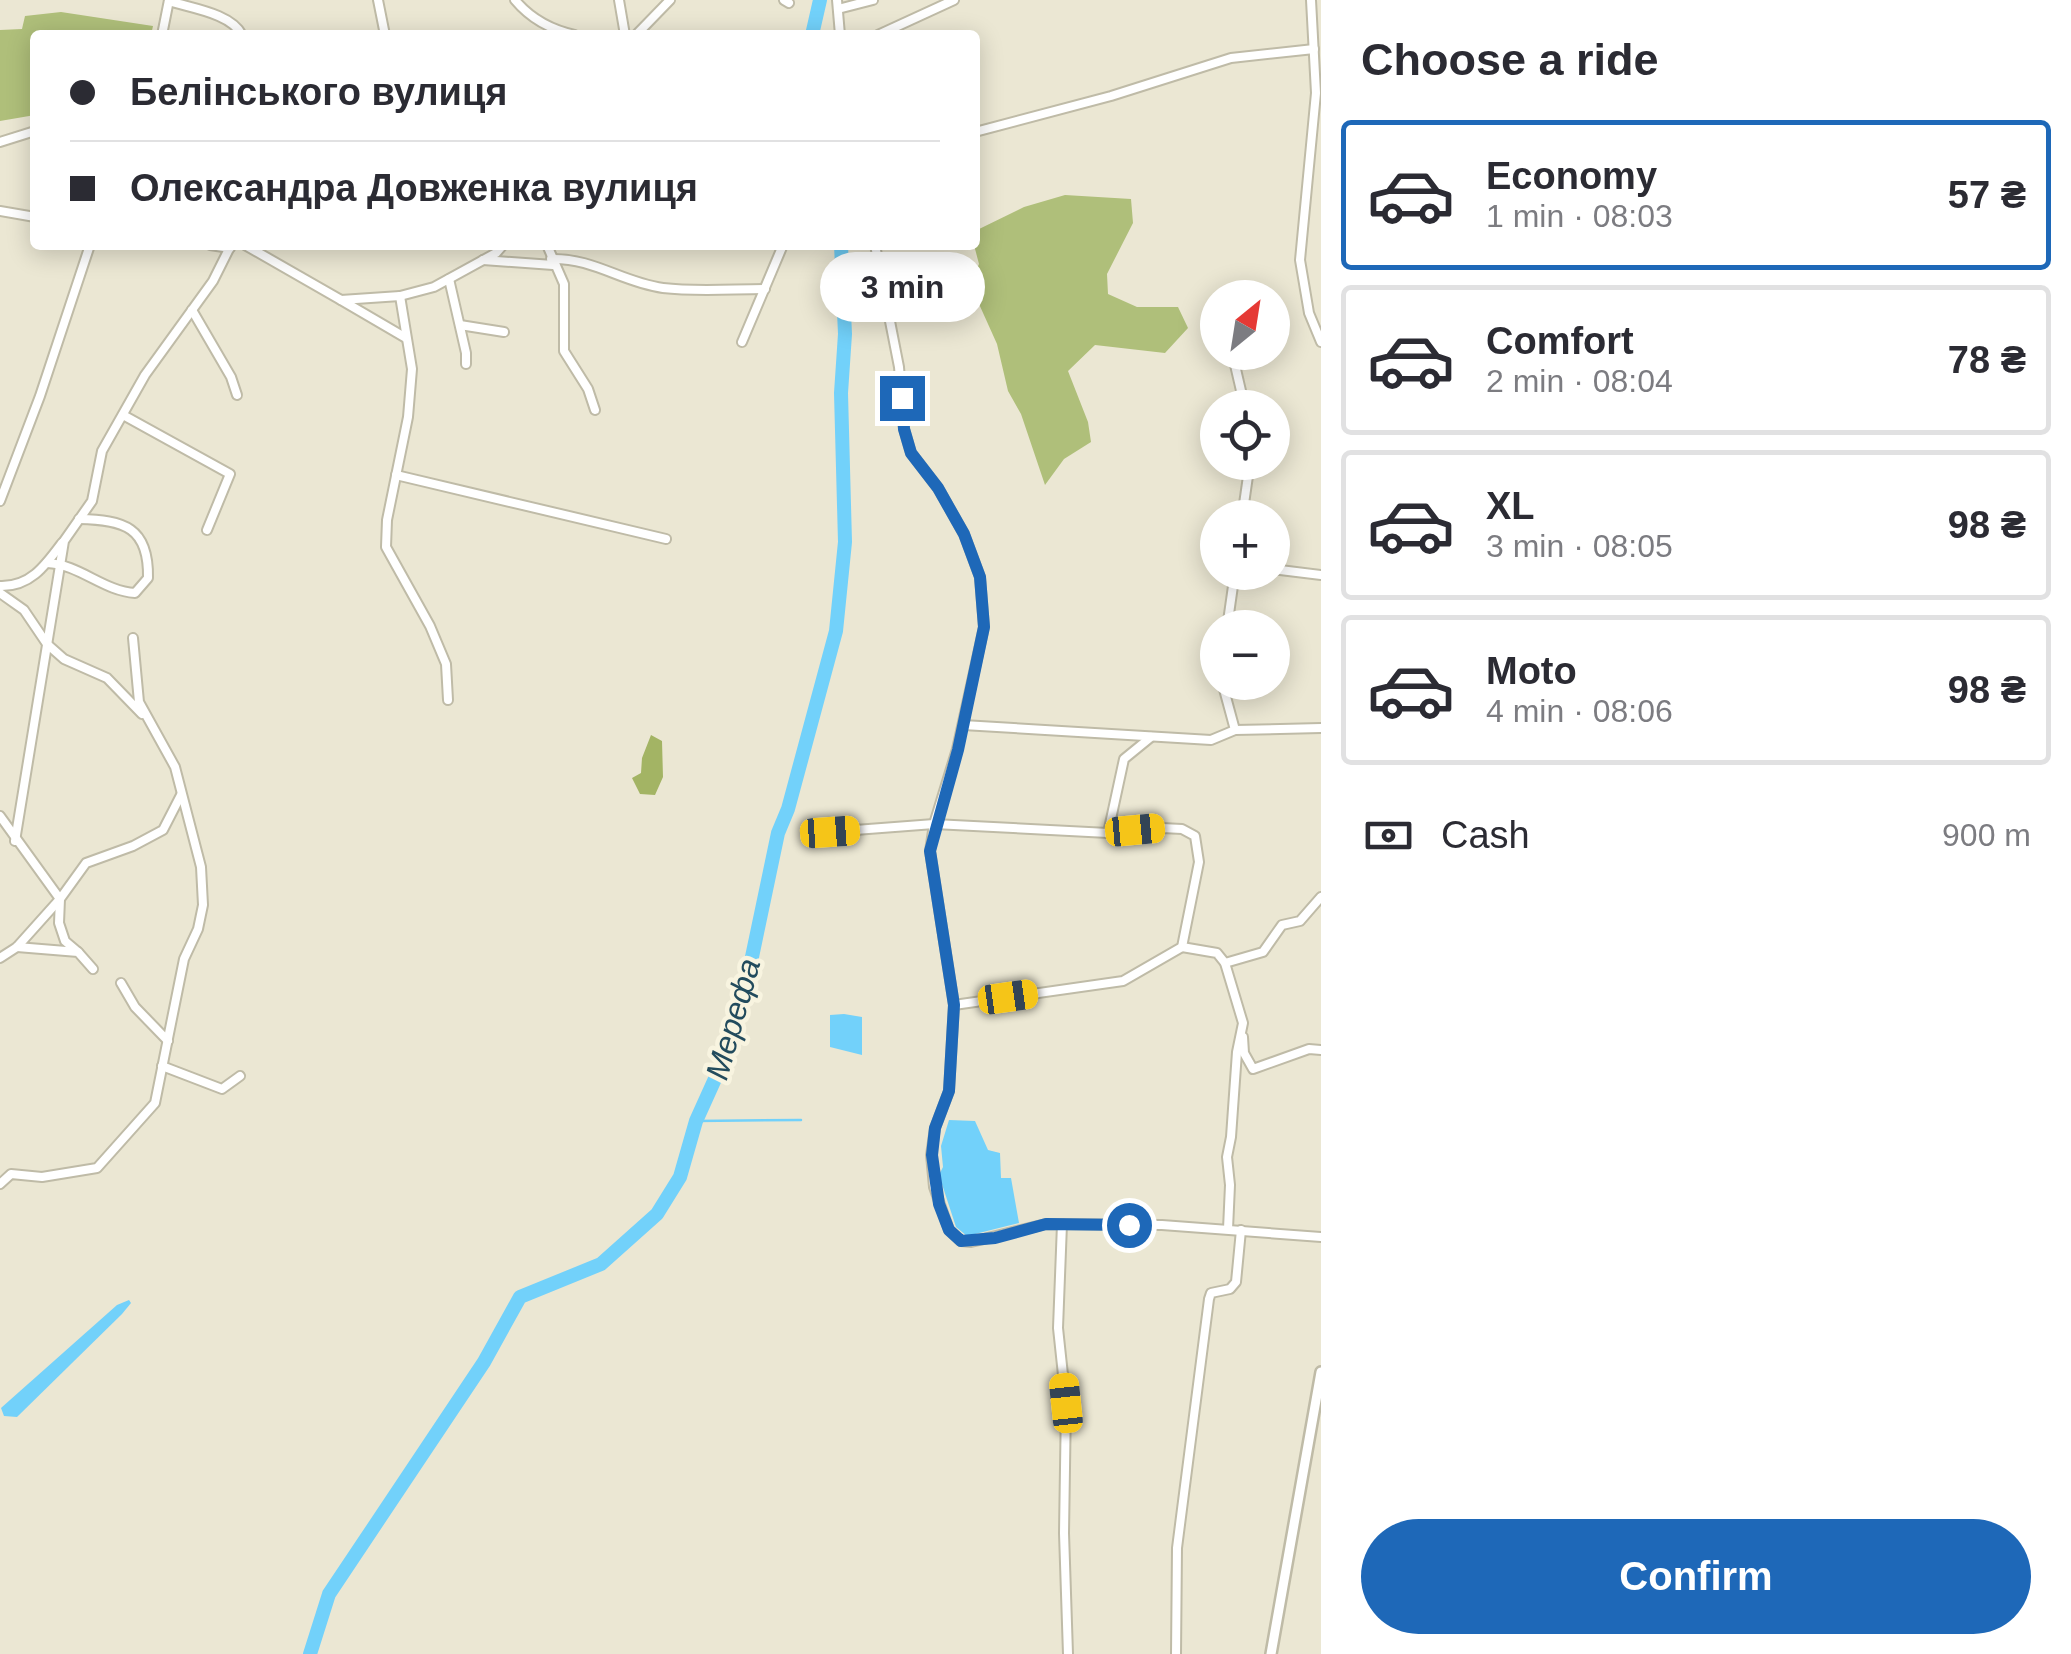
<!DOCTYPE html>
<meta charset="utf-8">
<style>
body{margin:0;font-family:Arial,sans-serif;background:#f7f7f7;color:#2b2b33;height:100vh;display:flex;flex-direction:column;font-size:38px;white-space:nowrap}
*{box-sizing:border-box;margin:0}
p{font-size:32px;color:#7c7c81}
.icon{flex:none;width:55px;height:55px;fill:none;stroke:currentColor;stroke-width:2;stroke-linecap:round;stroke-linejoin:round}
.map{position:relative;flex:1;overflow:hidden}
.panel{display:flex;flex-direction:column;background:#fff;width:750px}
.panel>*{flex:none}
.hud{position:absolute;left:30px;top:30px;width:950px;height:220px;border-radius:10px;box-shadow:0 5px 25px #0003;display:grid;align-content:center;height:220px;padding:0 40px;background:#fff}
.needle{width:65px;rotate:30deg}
.tools{position:absolute;left:1200px;top:280px;display:grid;gap:20px}
.tools a{display:grid;place-items:center;width:90px;height:90px;border-radius:50%;background:#fff;box-shadow:0 5px 25px #0003;font-size:50px}
.end{position:absolute;width:45px;height:45px;margin:-22px;border:12px solid #1e68b8;background:#fff;box-shadow:0 0 0 5px #fff}
.from{border-radius:50%}
.bubble{position:absolute;height:70px;border-radius:35px;background:#fff;box-shadow:0 5px 25px #0003;font-size:32px;font-weight:800;line-height:70px;text-align:center}
.car{position:absolute;width:30px;height:60px;margin:-30px -15px;border-radius:12px;box-shadow:0 0 8px 2px #0007;background:linear-gradient(#f5c518 24%,#345 0 40%,#f5c518 0 76%,#345 0 86%,#f5c518 0)}
.hud b{display:flex;align-items:center;gap:35px;height:95px;font-size:38px}
.hud b+b{border-top:2px solid #e1e1e2}
.hud i{width:25px;height:25px;background:#2b2b33}
ul{padding:0;list-style:none}
li{display:flex;align-items:center;gap:30px;height:150px;margin:0 20px 15px;padding:0 20px;border:5px solid #e1e1e2;border-radius:10px}
li div{flex:1}
li b{display:block;font-size:38px}
li em{font-style:normal;font-weight:800}
li.selected{border-color:#1e68b8}
li>.icon{width:90px;height:90px;stroke-width:1.5}
h2{padding:0 40px;font-size:45px;line-height:120px}
.pay{display:flex;align-items:center;gap:25px;height:110px;padding:0 40px;font-size:38px}
.pay p{margin-inline-start:auto}
.button{display:flex;gap:20px;margin-top:auto;padding:20px 40px}
.button a{flex:1;height:115px;border-radius:60px;background:#1e68b8;color:#fff;font-size:40px;font-weight:800;line-height:115px;text-align:center}
main{display:flex;flex:1;min-height:0}
.map>svg:first-child{display:block}
</style>
<main>
<div class="map">
<svg width="1321" height="1654" viewBox="0 0 1321 1654">
<rect width="100%" height="100%" fill="#ebe7d3"/>
<g fill="#afbf7a">
<polygon points="61,12 153,26 151,35 35,35 35,115 0,121 0,30 22,29 25,16"/>
<polygon points="1065,195 1131,199 1133,223 1107,274 1108,294 1137,307 1178,307 1188,328 1165,353 1095,345 1068,371 1088,422 1091,442 1064,459 1045,485 1021,414 1008,391 997,344 970,284 979,264 974,245 975,231 1024,207"/>
</g>
<polygon fill="#a3b464" points="651,735 662,741 663,777 655,795 640,794 632,778 641,773 642,758"/>
<g fill="#72d1fa">
<polygon points="844,1014 862,1017 862,1055 830,1047 830,1015"/>
<polygon points="949,1120 975,1121 988,1150 1000,1153 1001,1178 1011,1178 1019,1223 967,1236 956,1227 939,1175 943,1167 941,1146"/>
<polygon points="129,1300 131,1303 122,1314 17,1417 4,1416 1,1408 117,1305"/>
</g>
<g fill="none" stroke-linecap="round" stroke-linejoin="round">
<polyline stroke="#72d1fa" stroke-width="2.5" points="696,1121 801,1120"/>
<g stroke="#72d1fa" stroke-width="14">
<polyline points="812,35 820,0"/>
<polyline points="310,1654 329,1594 484,1362 520,1297 601,1264 657,1214 680,1177 696,1121 724,1059 748,976 778,833 788,809 836,631 845,542 841,393 845,334 841,245"/>
</g>
<defs>
<g id="minor">
<polyline points="378,0 385,35"/>
<path d="M515,0C530,18 552,30 575,35"/>
<polyline points="619,0 625,35"/>
<polyline points="784,0 789,3"/>
<polyline points="837,0 840,35"/>
<polyline points="1311,0 1316,93 1300,260 1309,313 1321,342"/>
<path d="M169,1C190,8 231,13 242,35"/>
<polyline points="838,9 873,0"/>
<polyline points="162,35 169,0"/>
<polyline points="636,35 670,0"/>
<polyline points="878,35 954,0"/>
<polyline points="975,132 1111,96 1231,58 1314,49"/>
<polyline points="0,142 35,131"/>
<polyline points="0,211 35,217"/>
<polyline points="210,245 230,248"/>
<polyline points="245,245 341,300 400,296 434,287 496,253 503,245"/>
<polyline points="547,245 564,284 564,351 588,389 595,410"/>
<polyline points="875,245 899,367 904,429 911,453 938,488 964,534 980,577 984,627 957,749 934,824 930,851 954,1005 949,1091 935,1128 931,1155 934,1187 949,1230 961,1241 971,1242 1046,1224 1162,1225 1321,1237"/>
<path d="M551,259C594,258 621,282 663,288C696,292 732,289 765,289"/>
<polyline points="483,260 553,265"/>
<polyline points="449,279 466,353 466,364"/>
<polyline points="400,296 412,369 408,417 387,520 386,547 430,626 446,664 448,700"/>
<polyline points="341,300 406,338"/>
<polyline points="192,310 231,377 237,395"/>
<polyline points="460,325 504,332"/>
<polyline points="742,342 783,245"/>
<polyline points="1232,352 1245,408"/>
<polyline points="123,415 230,474 207,530"/>
<polyline points="396,475 666,539"/>
<polyline points="0,501 40,396 90,245"/>
<polyline points="1242,518 1250,462"/>
<path d="M47,563C79,564 103,591 135,593L148,578C149,527 124,520 79,519"/>
<polyline points="1272,569 1321,575"/>
<path d="M0,586C30,587 45,566 62,543"/>
<polyline points="0,593 24,610 47,644 64,659 107,678 142,714"/>
<polyline points="1227,628 1235,572"/>
<polyline points="1222,682 1235,730"/>
<polyline points="963,725 1211,740 1235,730 1321,728"/>
<polyline points="0,816 60,899 17,947 0,958"/>
<polyline points="829,832 934,824 1108,833 1162,828 1182,829 1195,836 1199,862 1182,947 1123,981 954,1005"/>
<polyline points="1108,833 1124,759 1151,737"/>
<polyline points="15,841 64,541 92,501 102,451 145,375 213,281 231,245"/>
<polyline points="17,947 78,952 93,969"/>
<polyline points="1182,947 1217,953 1225,963 1243,1023 1237,1052 1231,1137 1227,1157 1230,1185 1228,1229"/>
<polyline points="78,952 65,941 59,923 60,899 86,863 133,846 163,830 181,795"/>
<polyline points="1225,963 1263,952 1282,925 1300,921 1321,897"/>
<polyline points="121,983 135,1007 168,1041"/>
<polyline points="1243,1037 1244,1053 1253,1069 1309,1049 1321,1050"/>
<polyline points="162,1066 222,1089 240,1076"/>
<polyline points="0,1184 11,1174 42,1177 97,1168 155,1103 184,959 198,929 203,905 201,867 175,767 139,702 133,638"/>
<polyline points="1062,1224 1058,1328 1066,1403 1064,1533 1068,1654"/>
<polyline points="1176,1654 1177,1548 1209,1299 1211,1293 1230,1289 1236,1282 1241,1230"/>
</g>
<polyline id="tertiary" points="1271,1654 1321,1372"/>
</defs>
<use href="#minor" stroke="#bfbba7" stroke-width="12"/>
<use href="#tertiary" stroke="#bfbba7" stroke-width="14"/>
<use href="#minor" stroke="#fff" stroke-width="8"/>
<use href="#tertiary" stroke="#fff" stroke-width="9"/>
</g>
<g fill="none" stroke-linecap="round" stroke-linejoin="round">
<polyline stroke="#1e68b8" stroke-width="12" points="902,398 904,429 911,453 938,488 964,534 980,577 984,627 958,750 930,851 954,1005 949,1091 935,1128 932,1155 939,1204 949,1230 961,1241 995,1238 1046,1224 1129,1225"/>
</g>
<g text-anchor="middle" stroke-width="9" stroke-linejoin="round" paint-order="stroke">
<g font-size="32" font-style="italic" fill="#224b5d" stroke="#f8f4e0">
<text transform="translate(733 1019) rotate(-74)" y="11">Мерефа</text>
</g>
</g>
</svg>
<div class="tools">
<a><svg class="needle" viewBox="-14 -14 28 28"><path d="M0-13l5 13h-10z" fill="#e53935"/><path d="M0 13l5-13h-10z" fill="#7c7c81"/></svg></a>
<a><svg class="icon" aria-label="locate" viewBox="0 0 24 24"><circle cx="12" cy="12" r="6"/><path d="M12 2v4M12 18v4M2 12h4M18 12h4"/></svg></a>
<a>+</a>
<a>−</a>
</div>
<i class="end from" style="left:1129px;top:1225px"></i>
<i class="end" style="left:902px;top:398px"></i>
<div class="bubble" style="left:820px;top:252px;width:165px">3 min</div>
<i class="car" style="left:1135px;top:830px;rotate:85deg"></i>
<i class="car" style="left:830px;top:832px;rotate:86deg"></i>
<i class="car" style="left:1008px;top:997px;rotate:82deg"></i>
<i class="car" style="left:1066px;top:1403px;rotate:354deg"></i>
<div class="hud">
<b><i class="from"></i>Белінського вулиця</b>
<b><i></i>Олександра Довженка вулиця</b>
</div>
</div>
<section class="panel">
<h2>Choose a ride</h2>
<ul>
<li class="selected"><svg class="icon" aria-label="car" viewBox="0 0 24 24"><path d="M5 17H2v-5l4-1 3-4h7l3 4 3 1v5h-3M9 17h6M6 11h13"/><circle cx="7" cy="17" r="2"/><circle cx="17" cy="17" r="2"/></svg><div><b>Economy</b><p>1 min · 08:03</p></div><em>57 ₴</em></li>
<li><svg class="icon" aria-label="car" viewBox="0 0 24 24"><path d="M5 17H2v-5l4-1 3-4h7l3 4 3 1v5h-3M9 17h6M6 11h13"/><circle cx="7" cy="17" r="2"/><circle cx="17" cy="17" r="2"/></svg><div><b>Comfort</b><p>2 min · 08:04</p></div><em>78 ₴</em></li>
<li><svg class="icon" aria-label="car" viewBox="0 0 24 24"><path d="M5 17H2v-5l4-1 3-4h7l3 4 3 1v5h-3M9 17h6M6 11h13"/><circle cx="7" cy="17" r="2"/><circle cx="17" cy="17" r="2"/></svg><div><b>XL</b><p>3 min · 08:05</p></div><em>98 ₴</em></li>
<li><svg class="icon" aria-label="car" viewBox="0 0 24 24"><path d="M5 17H2v-5l4-1 3-4h7l3 4 3 1v5h-3M9 17h6M6 11h13"/><circle cx="7" cy="17" r="2"/><circle cx="17" cy="17" r="2"/></svg><div><b>Moto</b><p>4 min · 08:06</p></div><em>98 ₴</em></li>
</ul>
<div class="pay"><svg class="icon" aria-label="cash" viewBox="0 0 24 24"><path d="M3 7h18v10H3z"/><circle cx="12" cy="12" r="2"/></svg>Cash<p>900 m</p></div>
<div class="button"><a>Confirm</a></div>
</section>
</main>
